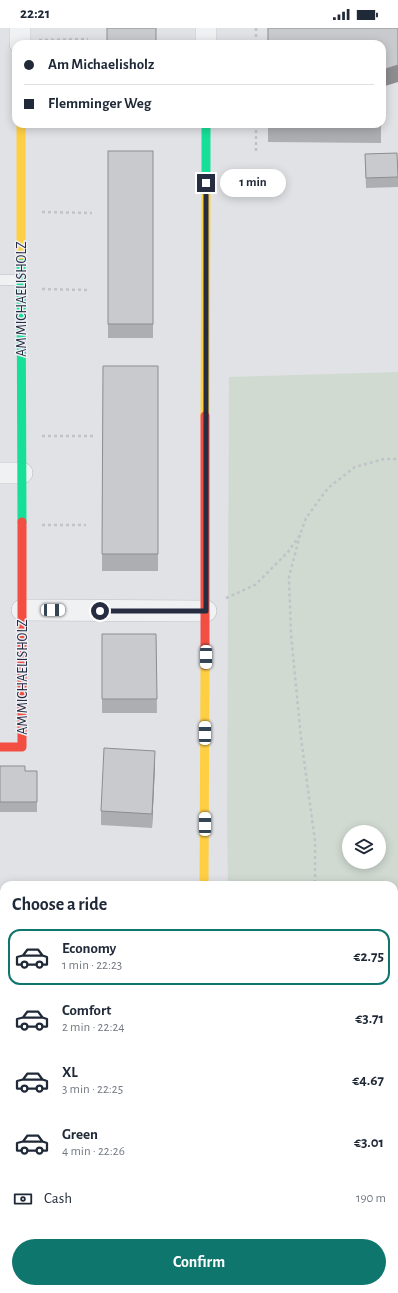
<!DOCTYPE html>
<meta charset="utf-8">
<style>
body{margin:0;font-family:"Alegreya Sans",sans-serif;background:#f2f2f3;color:#1f2937;height:100vh;display:flex;flex-direction:column;font-size:15px;white-space:nowrap}
*{box-sizing:border-box;margin:0}
p{font-size:13px;color:#747a83}
.icon{flex:none;width:22px;height:22px;fill:none;stroke:currentColor;stroke-width:2;stroke-linecap:round;stroke-linejoin:round}
.map{position:relative;flex:1;overflow:hidden}
.panel{position:absolute;left:0px;top:853px;width:398px;height:412px;display:flex;flex-direction:column;background:#fff;border-radius:12px 12px 0 0;box-shadow:0 2px 10px #0003}
.panel>*{flex:none}
.top-card{position:absolute;left:12px;top:12px;width:374px;height:88px;border-radius:12px;box-shadow:0 2px 10px #0003;display:grid;align-content:center;height:88px;padding:0 12px;background:#fff}
.tools{position:absolute;left:342px;top:797px;display:grid;gap:8px}
.tools a{display:grid;place-items:center;width:44px;height:44px;border-radius:50%;background:#fff;box-shadow:0 2px 10px #0003;font-size:20px}
.end{position:absolute;width:18px;height:18px;margin:-9px;border:5px solid #272d40;background:#fff;box-shadow:0 0 0 2px #fff}
.from{border-radius:50%}
.bubble{position:absolute;height:28px;border-radius:14px;background:#fff;box-shadow:0 2px 10px #0003;font-size:13px;font-weight:700;line-height:28px;text-align:center}
.car{position:absolute;width:12px;height:24px;margin:-12px -6px;border-radius:5px;box-shadow:0 0 3px 1px #0007;background:linear-gradient(#fff 24%,#345 0 40%,#fff 0 76%,#345 0 86%,#fff 0)}
.top-card b{display:flex;align-items:center;gap:14px;height:38px;font-size:15px}
.top-card b+b{border-top:1px solid #e0e1e3}
.top-card i{width:10px;height:10px;background:#1f2937}
ul{padding:0;list-style:none}
li{display:flex;align-items:center;gap:12px;height:56px;margin:0 8px 6px;padding:0 4px;border:2px solid transparent;border-radius:12px}
li div{flex:1}
li b{display:block;font-size:15px}
li em{font-style:normal;font-weight:700}
li.selected{border-color:#0f766e}
li>.icon{width:36px;height:36px;stroke-width:1.5}
h2{padding:0 12px;font-size:18px;line-height:48px}
.pay{display:flex;align-items:center;gap:10px;height:44px;padding:0 12px;font-size:15px}
.pay p{margin-inline-start:auto}
.primary-button{display:flex;gap:8px;margin-top:auto;padding:8px 12px}
.primary-button a{flex:1;height:46px;border-radius:24px;background:#0f766e;color:#fff;font-size:16px;font-weight:700;line-height:46px;text-align:center}
.status{display:flex;justify-content:space-between;align-items:center;height:28px;padding:0 20px;background:#fff;direction:ltr}
.status svg{height:11px;fill:currentColor}
.map>svg:first-child{display:block}
</style>
<div class="status"><b>22:21</b><svg viewBox="0 0 49 12"><path d="M0 12V9h3v3zM5 12V6h3v6zM10 12V3h3v9zM15 12V0h3v12zM26 1h20v11H26zM47 4h2v5h-2z"/></svg></div>
<div class="map">
<svg width="398" height="1265" viewBox="0 0 398 1265">
<rect width="100%" height="100%" fill="#e0e2e6"/>
<path fill="#d0dad1" fill-rule="evenodd" d="M398,344V1265H166V1261H394V857H228L227,791L229,349ZM349,804H379V834H349Z"/>
<g fill="none" stroke-linecap="round" stroke-linejoin="round">
<defs>
<g id="lane">
<polyline points="0,252 21,252"/>
<polyline points="0,1029 4,1029"/>
</g>
<g id="street">
<polyline points="20,16 20,0"/>
<polyline points="206,16 206,0"/>
<polyline points="0,445 22,445"/>
<polyline points="22,582 206,583"/>
<polyline points="202,1265 202,1261"/>
</g>
</defs>
<use href="#lane" stroke="#bec0c4" stroke-width="11"/>
<use href="#street" stroke="#bec0c4" stroke-width="22"/>
<g stroke="#c1c3c8" stroke-width="2.5" stroke-dasharray="3 3" stroke-linecap="butt">
<polyline points="256,0 256,16"/>
<polyline points="39,12 88,11"/>
<polyline points="256,96 256,123"/>
<polyline points="42,184 92,185"/>
<polyline points="42,261 89,262"/>
<polyline points="42,408 94,408"/>
<polyline points="42,497 86,497"/>
<polyline points="300,507 289,549 291,606 301,710 315,813 315,857"/>
<polyline points="226,570 255,557 288,524 300,507 306,490 328,460 355,439 384,431 398,431"/>
<polyline points="394,1075 398,1076"/>
</g>
<use href="#lane" stroke="#f0f1f3" stroke-width="10"/>
<use href="#street" stroke="#f0f1f3" stroke-width="21"/>
<g stroke="#16e098" stroke-width="9">
<polyline points="206,162 206,96"/>
<polyline points="21,227 22,494"/>
</g>
<g stroke="#ffcf43" stroke-width="9">
<polyline points="21,96 21,227"/>
<polyline points="205,388 206,162"/>
<polyline points="204,857 205,637"/>
</g>
<g stroke="#f24e42" stroke-width="9">
<polyline points="205,637 205,388"/>
<polyline points="0,719 22,719 22,494"/>
</g>
</g>
<g fill="#adaeb1">
<polygon points="268,96 381,96 381,115 268,114"/>
<rect x="108" y="123" width="45" height="187"/>
<polygon points="365,126 398,144 398,159 366,160"/>
<polygon points="103,338 158,338 158,543 102,543"/>
<polygon points="102,606 156,606 157,685 102,685"/>
<polygon points="155,737 152,800 101,797 101,783"/>
<polygon points="0,738 25,743 37,743 37,784 0,784"/>
<rect x="0" y="1079" width="4" height="128"/>
</g>
<g fill="#8d8d90">
<polygon points="398,37 398,54 382,59 382,42"/>
<polygon points="155,723 155,737 152,800 152,786"/>
</g>
<g fill="#c9cace" stroke="#8d8d90">
<rect x="107" y="0" width="49" height="16"/>
<polygon points="268,0 398,0 398,37 382,42 382,16 268,16"/>
<polygon points="268,96 381,96 381,98 268,97"/>
<rect x="108" y="123" width="45" height="173"/>
<polygon points="397,125 398,149 366,150 365,126"/>
<polygon points="103,338 158,338 158,526 102,526"/>
<polygon points="102,606 156,606 157,671 102,671"/>
<polygon points="104,720 155,723 152,786 101,783"/>
<polygon points="0,738 25,738 25,743 37,743 37,774 0,774"/>
<rect x="0" y="1079" width="4" height="111"/>
</g>
<g fill="none" stroke-linecap="round" stroke-linejoin="round">
<polyline stroke="#272d40" stroke-width="5" points="100,583 206,583 206,155"/>
</g>
<g text-anchor="middle" stroke-width="3" stroke-linejoin="round" paint-order="stroke">
<g font-size="14" fill="#272d40" stroke="#eef0f6">
<text transform="translate(21 271) rotate(-90)" y="5">AM MICHAELISHOLZ</text>
<text transform="translate(22 649) rotate(-90)" y="5">AM MICHAELISHOLZ</text>
</g>
</g>
</svg>
<div class="tools">
<a><svg class="icon" aria-label="layers" viewBox="0 0 24 24"><path d="M12 4l9 5-9 5-9-5zM3 14l9 5 9-5"/></svg></a>
</div>
<i class="end from" style="left:100px;top:583px"></i>
<i class="end" style="left:206px;top:155px"></i>
<div class="bubble" style="left:220px;top:141px;width:66px">1 min</div>
<i class="car" style="left:53px;top:582px;rotate:90deg"></i>
<i class="car" style="left:206px;top:629px;rotate:180deg"></i>
<i class="car" style="left:205px;top:705px;rotate:0deg"></i>
<i class="car" style="left:205px;top:796px;rotate:0deg"></i>
<div class="top-card">
<b><i class="from"></i>Am Michaelisholz</b>
<b><i></i>Flemminger Weg</b>
</div>
<section class="panel">
<h2>Choose a ride</h2>
<ul>
<li class="selected"><svg class="icon" aria-label="car" viewBox="0 0 24 24"><path d="M5 17H2v-5l4-1 3-4h7l3 4 3 1v5h-3M9 17h6M6 11h13"/><circle cx="7" cy="17" r="2"/><circle cx="17" cy="17" r="2"/></svg><div><b>Economy</b><p>1 min · 22:23</p></div><em>€2.75</em></li>
<li><svg class="icon" aria-label="car" viewBox="0 0 24 24"><path d="M5 17H2v-5l4-1 3-4h7l3 4 3 1v5h-3M9 17h6M6 11h13"/><circle cx="7" cy="17" r="2"/><circle cx="17" cy="17" r="2"/></svg><div><b>Comfort</b><p>2 min · 22:24</p></div><em>€3.71</em></li>
<li><svg class="icon" aria-label="car" viewBox="0 0 24 24"><path d="M5 17H2v-5l4-1 3-4h7l3 4 3 1v5h-3M9 17h6M6 11h13"/><circle cx="7" cy="17" r="2"/><circle cx="17" cy="17" r="2"/></svg><div><b>XL</b><p>3 min · 22:25</p></div><em>€4.67</em></li>
<li><svg class="icon" aria-label="car" viewBox="0 0 24 24"><path d="M5 17H2v-5l4-1 3-4h7l3 4 3 1v5h-3M9 17h6M6 11h13"/><circle cx="7" cy="17" r="2"/><circle cx="17" cy="17" r="2"/></svg><div><b>Green</b><p>4 min · 22:26</p></div><em>€3.01</em></li>
</ul>
<div class="pay"><svg class="icon" aria-label="cash" viewBox="0 0 24 24"><path d="M3 7h18v10H3z"/><circle cx="12" cy="12" r="2"/></svg>Cash<p>190 m</p></div>
<div class="primary-button"><a>Confirm</a></div>
</section>
</div>
